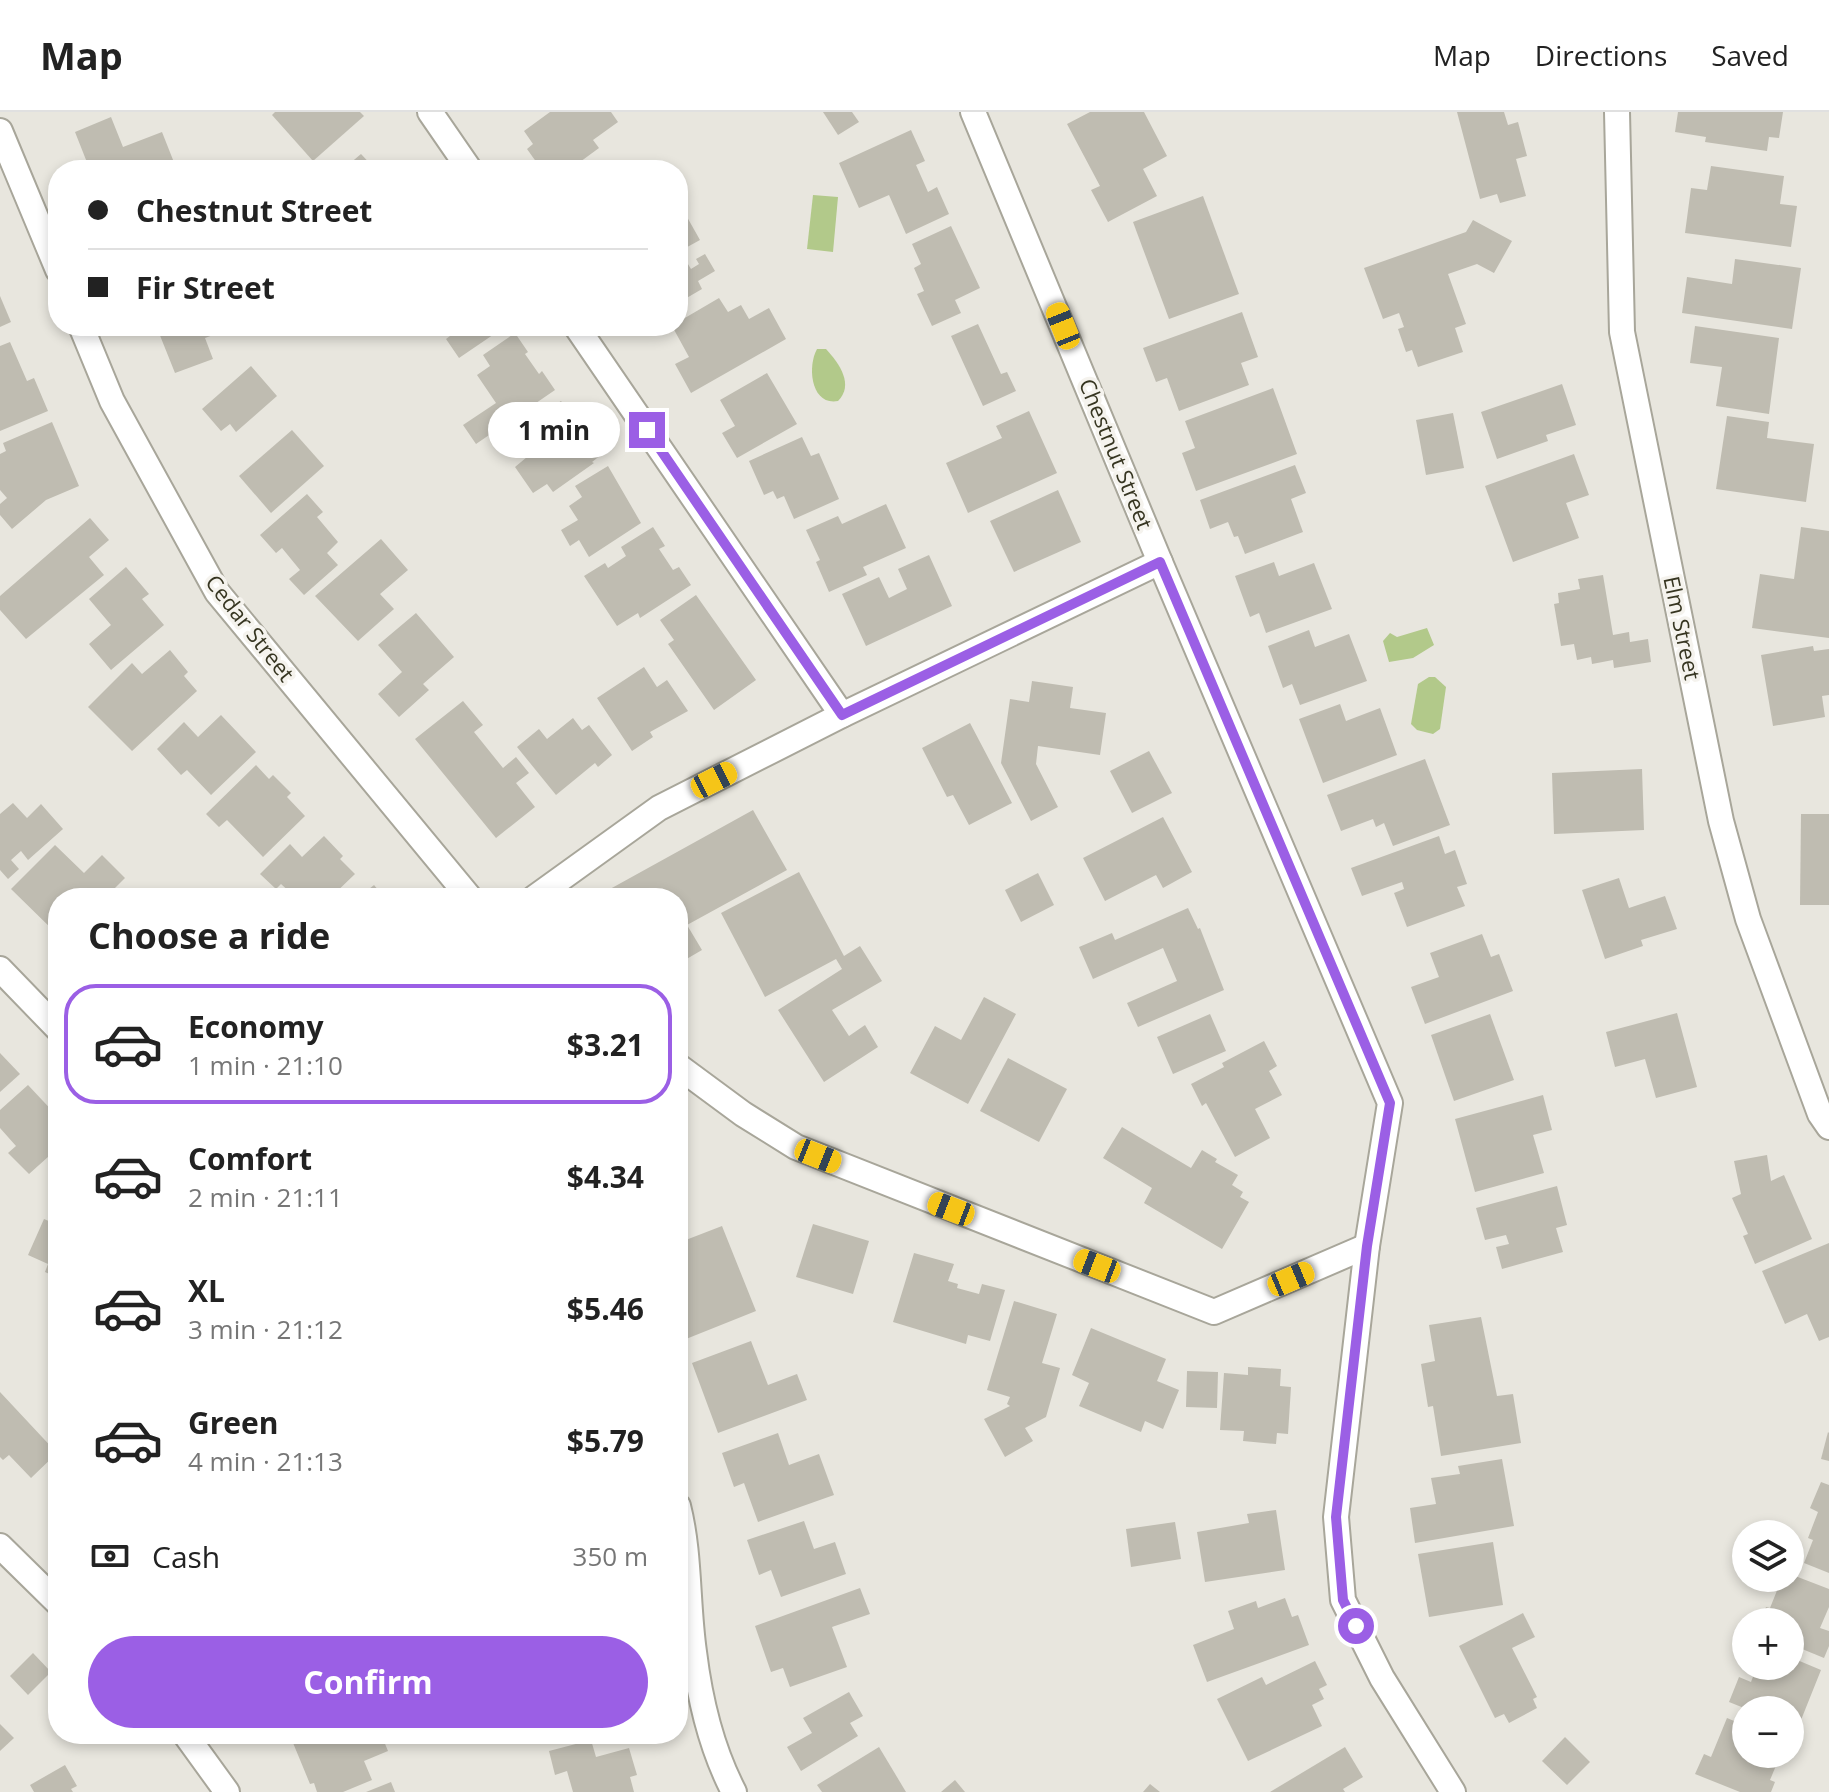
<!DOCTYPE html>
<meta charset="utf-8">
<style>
body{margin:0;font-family:"Open Sans",sans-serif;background:#f2f2f2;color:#222;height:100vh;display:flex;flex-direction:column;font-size:30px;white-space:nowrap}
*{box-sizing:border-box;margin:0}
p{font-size:26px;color:#767676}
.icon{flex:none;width:44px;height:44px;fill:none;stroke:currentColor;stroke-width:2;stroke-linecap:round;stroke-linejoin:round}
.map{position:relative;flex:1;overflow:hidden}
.sheet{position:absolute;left:48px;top:776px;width:640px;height:856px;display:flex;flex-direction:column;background:#fff;border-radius:32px;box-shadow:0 4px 12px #0003}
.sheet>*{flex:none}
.hud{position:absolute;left:48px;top:48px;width:640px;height:176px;border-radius:32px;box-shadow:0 4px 12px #0003;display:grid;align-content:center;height:176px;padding:0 40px;background:#fff}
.controls{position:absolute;left:1732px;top:1408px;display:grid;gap:16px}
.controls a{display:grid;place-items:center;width:72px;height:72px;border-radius:50%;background:#fff;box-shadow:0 4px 12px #0003;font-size:40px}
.end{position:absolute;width:36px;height:36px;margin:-18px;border:10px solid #9b5fe5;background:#fff;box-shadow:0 0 0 4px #fff}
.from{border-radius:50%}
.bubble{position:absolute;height:56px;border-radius:28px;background:#fff;box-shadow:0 4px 12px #0003;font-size:26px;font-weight:700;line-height:56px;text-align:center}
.car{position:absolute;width:24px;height:48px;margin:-24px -12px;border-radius:10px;box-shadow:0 0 6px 2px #0007;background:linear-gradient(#f5c518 24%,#345 0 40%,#f5c518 0 76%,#345 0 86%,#f5c518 0)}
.hud b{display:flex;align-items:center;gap:28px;height:76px;font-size:30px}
.hud b+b{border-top:2px solid #e0e0e0}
.hud i{width:20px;height:20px;background:#222}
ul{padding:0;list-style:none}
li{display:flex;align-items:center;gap:24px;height:120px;margin:0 16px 12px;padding:0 24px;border:4px solid transparent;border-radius:32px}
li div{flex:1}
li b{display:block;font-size:30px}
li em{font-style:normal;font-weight:700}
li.selected{border-color:#9b5fe5}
li>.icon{width:72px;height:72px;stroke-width:1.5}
h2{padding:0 40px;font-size:36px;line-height:96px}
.pay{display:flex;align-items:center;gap:20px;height:88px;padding:0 40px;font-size:30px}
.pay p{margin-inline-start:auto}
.button{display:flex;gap:16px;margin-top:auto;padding:16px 40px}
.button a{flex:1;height:92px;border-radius:48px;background:#9b5fe5;color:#fff;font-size:32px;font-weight:700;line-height:92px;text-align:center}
header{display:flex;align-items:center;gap:48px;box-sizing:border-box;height:112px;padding:0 40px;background:#fff;border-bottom:2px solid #e0e0e0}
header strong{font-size:38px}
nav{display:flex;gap:44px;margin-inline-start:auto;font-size:28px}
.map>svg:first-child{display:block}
</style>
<header>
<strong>Map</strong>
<nav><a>Map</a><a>Directions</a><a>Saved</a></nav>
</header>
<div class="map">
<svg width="1829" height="1680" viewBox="0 0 1829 1680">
<rect width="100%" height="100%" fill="#e8e6de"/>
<g fill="#b2c98a">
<polygon points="813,83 838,85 833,140 807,137"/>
<path d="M817,237H826C840,252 854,273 838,289C811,294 807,255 817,237Z"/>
<polygon points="1427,516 1434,533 1413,546 1389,550 1383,529 1390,521 1397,525"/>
<polygon points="1429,565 1435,565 1446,575 1440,617 1433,622 1417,618 1411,612 1418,572"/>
</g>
<g fill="#bfbcb1">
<polygon points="275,0 360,0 364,4 313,49 272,3"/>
<polygon points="550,0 611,0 618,10 593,28 599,36 569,58 542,58 527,37 533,32 524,19"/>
<polygon points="823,0 852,0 859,10 838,23"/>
<polygon points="1090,0 1144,0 1167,44 1143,57 1157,84 1108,110 1091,78 1100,74 1067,12"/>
<polygon points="1457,0 1504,0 1508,13 1518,10 1527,44 1516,47 1526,84 1500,91 1497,82 1480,87"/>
<polygon points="1678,0 1783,0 1779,26 1769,25 1767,39 1705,30 1706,25 1675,20"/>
<polygon points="111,5 123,35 162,20 177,58 90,58 75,20"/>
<polygon points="911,18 925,49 916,53 928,80 937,75 949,102 906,122 889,83 859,96 839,51"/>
<polygon points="361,42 376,58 342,58"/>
<polygon points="1711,54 1784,64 1780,92 1797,94 1791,135 1685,121 1691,76 1707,78"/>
<polygon points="1203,84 1239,182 1169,207 1133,110"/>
<polygon points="687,105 700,128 680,139 691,157 699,152 696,147 705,142 715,159 698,169 702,177 678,191 678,110"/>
<polygon points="1473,108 1512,129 1494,161 1477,152 1448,162 1466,212 1455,216 1463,240 1418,255 1412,238 1406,240 1398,217 1404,215 1399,201 1383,207 1364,156 1466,120"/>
<polygon points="951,114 980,176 955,188 961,201 932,214 917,182 924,179 914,156 921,152 912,132"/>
<polygon points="1735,147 1801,156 1792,217 1682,201 1687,165 1732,172"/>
<polygon points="0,184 11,210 0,215"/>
<polygon points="719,186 728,200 741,193 749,207 769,196 786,227 691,281 675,252 689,245 672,214 678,214 678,210"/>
<polygon points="1242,200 1258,245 1241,251 1249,273 1179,299 1167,266 1156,270 1143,236"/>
<polygon points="978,212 1001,262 1007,260 1016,279 983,294 951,224"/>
<polygon points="146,214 213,214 216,222 205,226 213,247 175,261 157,216 148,219"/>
<polygon points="443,214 506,214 459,246 446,227 450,224"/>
<polygon points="1695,214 1779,226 1769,302 1716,294 1722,255 1690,251"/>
<polygon points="515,221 528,240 525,242 539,262 542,259 555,278 476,332 463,313 496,291 477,263 490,254 483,243"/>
<polygon points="10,230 27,269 34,266 48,299 0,319 0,234"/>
<polygon points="251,254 277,284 236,320 230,312 221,319 202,297"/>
<polygon points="767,261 797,312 737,346 722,321 735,314 720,288"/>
<polygon points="1562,272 1576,313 1546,323 1548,329 1497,347 1481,300"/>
<polygon points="1273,276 1297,342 1196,379 1182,341 1195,336 1185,309"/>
<polygon points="561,289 571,303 567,306 578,322 583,318 601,343 592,350 594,351 553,380 547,372 533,381 515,355 533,340 526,329 537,322 530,311"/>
<polygon points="1029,299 1057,361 968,401 946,351 1002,326 996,314"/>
<polygon points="1453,301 1464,356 1426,363 1416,308"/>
<polygon points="1727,304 1769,310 1767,326 1814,332 1806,390 1716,377"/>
<polygon points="52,310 79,374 46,388 12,417 0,403 0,392 7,386 0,378 0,342 6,339 3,331"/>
<polygon points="292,318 324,354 271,401 239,364"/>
<polygon points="802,325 811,344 819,341 839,387 794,407 784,384 777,387 773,379 764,383 749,349"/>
<polygon points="1574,342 1589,383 1566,391 1579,426 1513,450 1485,374"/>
<polygon points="1295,353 1306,381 1291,387 1303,420 1245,442 1238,424 1234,425 1228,410 1210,417 1200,388"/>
<polygon points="608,354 641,411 589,445 579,428 570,434 561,418 578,408 569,394 582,385 575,374"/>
<polygon points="1058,378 1081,430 1014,460 990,409"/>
<polygon points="307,382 323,400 317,405 338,430 327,441 338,453 304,483 289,467 300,458 282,436 276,441 260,423"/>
<polygon points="886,392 906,436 863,455 867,463 829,480 816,450 820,448 806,418 838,404 842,412"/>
<polygon points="90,406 109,428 89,445 104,463 26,527 0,498 0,484"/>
<polygon points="653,415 665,434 659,437 673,458 679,455 691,473 640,506 638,501 617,514 584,464 605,451 608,456 626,444 621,435"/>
<polygon points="1801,415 1829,419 1829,526 1752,516 1760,462 1794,467"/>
<polygon points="381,427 408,458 380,482 394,497 358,529 315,484"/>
<polygon points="929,443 952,494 866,534 842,482 879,465 889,486 907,477 898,457"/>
<polygon points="1274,450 1279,464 1314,451 1332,497 1266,521 1259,501 1250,505 1235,464"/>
<polygon points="126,455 149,482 142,487 164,513 111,558 89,532 111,513 89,487"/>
<polygon points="1603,463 1613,523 1629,520 1630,530 1648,527 1651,550 1614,556 1613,548 1592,552 1591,545 1577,548 1574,532 1561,534 1554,492 1559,491 1558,481 1580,477 1578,467"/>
<polygon points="696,483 756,568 714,598 668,532 674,528 660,508"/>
<polygon points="416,501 454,545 423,572 429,578 399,605 378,582 402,560 378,533"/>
<polygon points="1309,518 1315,535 1349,522 1367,569 1300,593 1292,572 1283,576 1268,534"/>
<polygon points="1813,534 1814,539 1829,537 1829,583 1822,584 1825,605 1773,614 1761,543"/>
<polygon points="170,538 188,560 184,564 197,579 132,639 88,595 132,551 142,562"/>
<polygon points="644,555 657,575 667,568 688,599 650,620 653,625 632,639 597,586"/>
<polygon points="1032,569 1073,575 1070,596 1106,601 1100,643 1038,634 1036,652 1058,695 1031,709 1001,651 1010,587 1029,590"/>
<polygon points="463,589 483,613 474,620 503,656 516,645 529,661 516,671 535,695 496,726 415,627"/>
<polygon points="1340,592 1346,609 1380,596 1397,643 1323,671 1299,607"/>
<polygon points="221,603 256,640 211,683 187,658 181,663 157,637 184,610 198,625"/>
<polygon points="573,606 582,618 589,613 612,643 598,655 595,651 556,683 517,635 539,617 547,627"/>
<polygon points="970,611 1012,691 969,713 953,683 947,685 922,636"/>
<polygon points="1149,639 1172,681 1132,701 1110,659"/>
<polygon points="1425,647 1450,713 1393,734 1384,711 1376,715 1373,707 1341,719 1327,683"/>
<polygon points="256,653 269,667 273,663 291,681 287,685 305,704 263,745 227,708 219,715 206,702"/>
<polygon points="1642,657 1644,718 1554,722 1552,661"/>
<polygon points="13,691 27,706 41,692 63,717 28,748 21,739 11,748 19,757 8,767 0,758 0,702"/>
<polygon points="753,698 787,758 687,813 702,838 678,852 678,786 603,786 601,782"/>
<polygon points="1801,702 1829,702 1829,793 1800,793"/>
<polygon points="1163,705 1192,760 1163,776 1156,763 1105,789 1083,746"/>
<polygon points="324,724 343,744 340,747 355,762 330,786 290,786 293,783 281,772 276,777 260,762 290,732 302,745"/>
<polygon points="1439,724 1445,742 1455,738 1467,772 1457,775 1465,794 1407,815 1394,781 1404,777 1402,770 1362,784 1351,756"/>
<polygon points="55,733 84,761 102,743 125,766 105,786 58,786 58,823 11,777"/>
<polygon points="799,760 844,844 860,834 882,869 832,898 849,924 865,913 878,935 824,970 778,898 842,857 836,847 765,885 721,801"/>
<polygon points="1038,761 1054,793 1021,810 1005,778"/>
<polygon points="1619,766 1629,796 1665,784 1677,817 1641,828 1643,834 1605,847 1582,778"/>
<polygon points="374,773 385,786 358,786"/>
<polygon points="1188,796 1198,817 1200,816 1224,878 1138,915 1127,891 1177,869 1163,836 1093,867 1079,835 1112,821 1115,828"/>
<polygon points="1482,822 1491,845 1499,842 1513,879 1425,912 1411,875 1439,865 1430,841"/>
<polygon points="984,885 1016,902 968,992 910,961 935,914 961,928"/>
<polygon points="1677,901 1697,975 1656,986 1645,947 1615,955 1606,920"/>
<polygon points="1210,902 1226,939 1173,962 1157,925"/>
<polygon points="1490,902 1514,968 1454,989 1431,923"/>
<polygon points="1264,929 1277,954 1269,959 1282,983 1255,997 1270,1026 1235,1045 1206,991 1202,994 1191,972 1224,955 1222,951"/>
<polygon points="0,941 20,962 0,980"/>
<polygon points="1008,946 1067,977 1039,1030 980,999"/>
<polygon points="28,973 58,1005 58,1036 29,1062 8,1041 16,1034 0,1016 0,998"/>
<polygon points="1543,983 1552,1018 1533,1023 1544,1061 1475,1080 1455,1007"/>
<polygon points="1122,1015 1191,1056 1202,1038 1217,1047 1215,1050 1238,1063 1232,1073 1243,1080 1240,1085 1249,1090 1222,1137 1144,1091 1152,1076 1103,1046"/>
<polygon points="1767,1043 1771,1069 1784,1063 1812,1127 1755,1152 1743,1124 1748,1122 1732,1086 1741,1082 1734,1049"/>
<polygon points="1557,1074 1567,1113 1556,1116 1563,1140 1502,1157 1496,1135 1509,1132 1506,1123 1485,1128 1476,1096"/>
<polygon points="678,1081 686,1103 678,1106"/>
<polygon points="44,1107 58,1113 58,1166 45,1160 48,1152 28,1143"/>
<polygon points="813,1112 869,1129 853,1182 796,1165"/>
<polygon points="722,1114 756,1199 681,1229 678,1222 678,1169 687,1165 678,1144 678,1131"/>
<polygon points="1829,1131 1829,1225 1819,1229 1807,1202 1785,1212 1762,1159"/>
<polygon points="914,1141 954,1152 948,1169 958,1172 957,1176 979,1182 982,1172 1005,1178 990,1229 968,1223 966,1232 893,1210"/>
<polygon points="1014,1189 1057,1202 1042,1251 1060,1256 1046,1305 1025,1316 1033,1329 1005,1345 984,1307 1010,1294 1007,1292 1010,1285 987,1278"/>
<polygon points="1481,1205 1497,1284 1513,1282 1521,1331 1441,1344 1433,1294 1428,1295 1421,1252 1435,1249 1429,1213"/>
<polygon points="1091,1216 1166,1247 1157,1269 1179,1278 1163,1317 1145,1309 1141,1320 1079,1294 1089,1271 1072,1263"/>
<polygon points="751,1229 768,1273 797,1262 807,1288 718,1321 692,1251"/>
<polygon points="1248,1255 1281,1257 1280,1274 1291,1275 1288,1322 1277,1321 1276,1332 1243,1329 1244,1319 1220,1318 1224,1261 1248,1263"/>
<polygon points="1187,1259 1218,1260 1217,1296 1186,1295"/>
<polygon points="0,1280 57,1341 31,1366 9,1343 3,1348 0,1345"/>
<polygon points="1828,1320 1829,1321 1829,1349 1821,1347"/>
<polygon points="778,1321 789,1353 819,1342 834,1383 758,1410 744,1371 734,1375 722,1341"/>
<polygon points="1502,1347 1514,1414 1415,1431 1410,1396 1436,1392 1431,1366 1460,1362 1458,1354"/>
<polygon points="1821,1370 1829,1373 1829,1461 1804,1451 1813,1428 1808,1426 1818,1400 1810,1396"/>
<polygon points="1276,1398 1285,1458 1205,1470 1197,1420 1249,1411 1247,1402"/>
<polygon points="804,1409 814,1437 835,1430 846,1462 781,1485 771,1458 759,1463 747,1428"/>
<polygon points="1175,1410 1181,1447 1131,1455 1126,1417"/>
<polygon points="1493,1430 1503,1493 1429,1505 1418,1442"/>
<polygon points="1790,1462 1829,1477 1829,1495 1820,1516 1829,1519 1829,1534 1824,1546 1790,1532 1790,1510 1760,1510 1766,1495 1770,1496 1782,1466 1790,1466"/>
<polygon points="860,1476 870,1502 832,1515 847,1555 790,1575 783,1556 771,1560 755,1514"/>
<polygon points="1285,1486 1292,1505 1298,1503 1309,1533 1207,1570 1193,1533 1234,1517 1228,1499 1256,1489 1258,1496"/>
<polygon points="1523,1501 1535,1525 1512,1536 1537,1585 1533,1587 1537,1596 1509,1611 1504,1602 1495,1606 1459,1534"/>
<polygon points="33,1541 51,1560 28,1583 10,1564"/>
<polygon points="1790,1545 1821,1558 1797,1618 1790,1615 1790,1598 1749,1598 1729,1590 1739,1565 1751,1570 1757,1554 1790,1554"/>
<polygon points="1315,1549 1327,1573 1319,1577 1324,1587 1312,1593 1322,1614 1248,1649 1217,1587 1262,1565 1266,1573"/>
<polygon points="849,1580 863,1604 850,1611 858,1624 801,1659 787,1635 812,1621 803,1606"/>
<polygon points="1727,1606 1746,1614 1746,1642 1780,1644 1770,1668 1775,1670 1771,1680 1740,1680 1695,1662 1704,1642 1711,1645"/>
<polygon points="0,1612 14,1626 0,1639"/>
<polygon points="302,1622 381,1622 388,1639 364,1649 372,1668 343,1680 317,1680 314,1671 310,1672 291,1626"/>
<polygon points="1565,1625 1590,1650 1567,1673 1542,1649"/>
<polygon points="591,1628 596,1645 629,1636 637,1663 630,1665 634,1680 573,1680 567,1659 555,1663 549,1639"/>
<polygon points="879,1635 906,1680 822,1680 817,1673"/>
<polygon points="1345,1635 1363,1665 1343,1677 1345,1680 1270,1680"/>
<polygon points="65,1653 77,1674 71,1677 73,1680 34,1680 30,1673"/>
<polygon points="955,1668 965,1680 941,1680"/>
<polygon points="391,1670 395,1680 366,1680"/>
<polygon points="1150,1672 1160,1680 1143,1680"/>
</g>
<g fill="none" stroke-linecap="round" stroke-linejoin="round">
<defs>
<g id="minor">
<polyline points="430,0 470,58"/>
<polyline points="973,0 1160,450 1390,991 1367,1134 1336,1405 1343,1488 1382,1566 1453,1680"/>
<polyline points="1617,0 1622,220 1721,709 1748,807 1820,1002 1829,1015"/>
<polyline points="0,19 58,158"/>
<polyline points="81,214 112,289 217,480 470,786"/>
<polyline points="576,214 842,603"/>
<polyline points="534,786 659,696 842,603 1160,450"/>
<polyline points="0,857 58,917"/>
<polyline points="678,954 743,1002 796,1035 1214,1200 1367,1134"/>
<path d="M678,1394C690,1441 687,1491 694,1540C700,1589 711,1636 734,1680"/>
<polyline points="0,1434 58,1491"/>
<polyline points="185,1622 227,1680"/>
</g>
</defs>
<use href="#minor" stroke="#a8a69a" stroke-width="28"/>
<use href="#minor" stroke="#fff" stroke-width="24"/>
</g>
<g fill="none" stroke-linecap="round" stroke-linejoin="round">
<polyline stroke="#9b5fe5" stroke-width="10" points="647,318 842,603 1160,450 1390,991 1367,1134 1336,1405 1343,1488 1356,1514"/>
</g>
<g text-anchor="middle" stroke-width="7" stroke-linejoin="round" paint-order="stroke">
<g font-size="22" fill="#363521" stroke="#f5f3ee">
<text transform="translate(1116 342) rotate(68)" y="8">Chestnut Street</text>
<text transform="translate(250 516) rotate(52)" y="8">Cedar Street</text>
<text transform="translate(1682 516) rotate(78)" y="8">Elm Street</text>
</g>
</g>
</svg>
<div class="controls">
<a><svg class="icon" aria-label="layers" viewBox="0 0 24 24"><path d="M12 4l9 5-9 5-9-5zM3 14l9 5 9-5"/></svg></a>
<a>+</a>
<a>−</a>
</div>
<i class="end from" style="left:1356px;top:1514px"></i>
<i class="end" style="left:647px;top:318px"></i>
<div class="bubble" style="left:488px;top:290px;width:132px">1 min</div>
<i class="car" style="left:1063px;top:214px;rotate:338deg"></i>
<i class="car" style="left:714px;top:668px;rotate:63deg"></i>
<i class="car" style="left:818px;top:1044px;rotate:112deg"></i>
<i class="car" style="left:951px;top:1097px;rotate:291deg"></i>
<i class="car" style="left:1097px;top:1154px;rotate:291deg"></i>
<i class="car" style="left:1291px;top:1167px;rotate:67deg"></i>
<div class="hud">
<b><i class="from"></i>Chestnut Street</b>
<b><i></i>Fir Street</b>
</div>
<section class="sheet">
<h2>Choose a ride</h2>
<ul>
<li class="selected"><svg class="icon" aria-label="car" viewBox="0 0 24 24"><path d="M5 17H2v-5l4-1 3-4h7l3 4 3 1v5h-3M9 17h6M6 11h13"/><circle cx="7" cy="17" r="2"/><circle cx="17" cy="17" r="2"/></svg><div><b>Economy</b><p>1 min · 21:10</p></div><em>$3.21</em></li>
<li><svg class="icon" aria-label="car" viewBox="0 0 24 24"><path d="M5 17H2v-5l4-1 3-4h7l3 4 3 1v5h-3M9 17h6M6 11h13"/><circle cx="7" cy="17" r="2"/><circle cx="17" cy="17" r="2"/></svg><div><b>Comfort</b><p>2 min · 21:11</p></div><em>$4.34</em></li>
<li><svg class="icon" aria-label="car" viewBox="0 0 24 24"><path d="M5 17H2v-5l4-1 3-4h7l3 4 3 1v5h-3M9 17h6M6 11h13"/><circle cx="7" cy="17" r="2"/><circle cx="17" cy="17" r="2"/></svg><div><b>XL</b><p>3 min · 21:12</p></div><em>$5.46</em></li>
<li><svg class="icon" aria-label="car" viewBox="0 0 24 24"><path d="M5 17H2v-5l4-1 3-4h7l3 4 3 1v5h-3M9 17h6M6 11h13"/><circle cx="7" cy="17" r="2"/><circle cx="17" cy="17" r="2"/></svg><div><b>Green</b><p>4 min · 21:13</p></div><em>$5.79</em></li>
</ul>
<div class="pay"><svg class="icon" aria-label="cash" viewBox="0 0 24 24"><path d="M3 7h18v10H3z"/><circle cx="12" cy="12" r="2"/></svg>Cash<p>350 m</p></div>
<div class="button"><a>Confirm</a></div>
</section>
</div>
